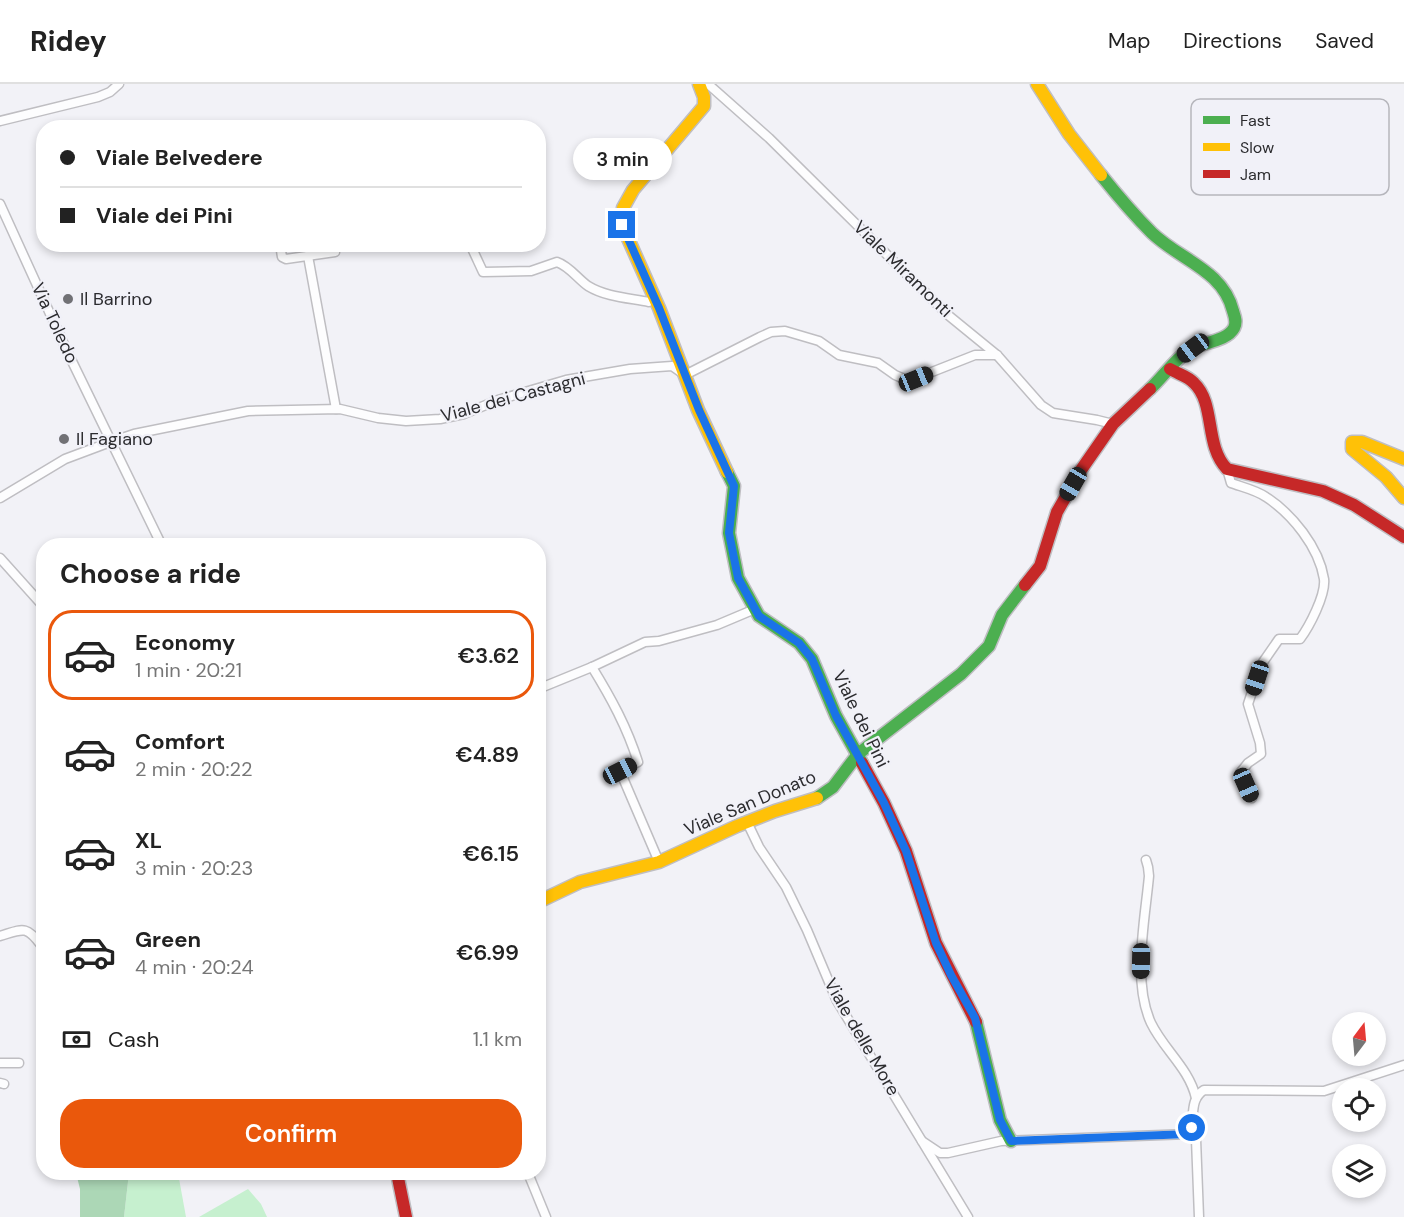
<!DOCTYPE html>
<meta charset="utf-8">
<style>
body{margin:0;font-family:"DM Sans",sans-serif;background:#f6f6f6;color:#222;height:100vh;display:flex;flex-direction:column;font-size:22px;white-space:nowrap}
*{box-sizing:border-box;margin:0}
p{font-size:20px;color:#767676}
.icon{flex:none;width:33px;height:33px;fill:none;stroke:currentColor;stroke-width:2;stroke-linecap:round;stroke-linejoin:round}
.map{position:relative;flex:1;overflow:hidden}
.details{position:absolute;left:36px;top:454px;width:510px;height:642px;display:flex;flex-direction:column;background:#fff;border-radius:24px;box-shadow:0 3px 9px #0003}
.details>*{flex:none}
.hud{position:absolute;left:36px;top:36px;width:510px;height:132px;border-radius:24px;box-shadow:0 3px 9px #0003;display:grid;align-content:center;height:132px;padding:0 24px;background:#fff}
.needle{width:39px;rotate:16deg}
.buttons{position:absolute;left:1332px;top:928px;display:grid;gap:12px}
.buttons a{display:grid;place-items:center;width:54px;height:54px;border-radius:50%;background:#fff;box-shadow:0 3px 9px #0003;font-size:30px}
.end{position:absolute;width:27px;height:27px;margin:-14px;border:8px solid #1a73e8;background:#fff;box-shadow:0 0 0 3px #fff}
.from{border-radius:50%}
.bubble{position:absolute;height:42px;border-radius:21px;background:#fff;box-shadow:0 3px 9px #0003;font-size:20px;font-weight:600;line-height:42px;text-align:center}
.car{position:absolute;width:18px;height:36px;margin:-18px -9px;border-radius:8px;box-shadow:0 0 4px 2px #0007;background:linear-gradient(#222 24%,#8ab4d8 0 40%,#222 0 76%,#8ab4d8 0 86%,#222 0)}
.hud b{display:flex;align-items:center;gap:21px;height:57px;font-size:22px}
.hud b+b{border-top:2px solid #e0e0e0}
.hud i{width:15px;height:15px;background:#222}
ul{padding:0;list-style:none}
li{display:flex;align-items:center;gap:18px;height:90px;margin:0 12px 9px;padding:0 12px;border:3px solid transparent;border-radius:24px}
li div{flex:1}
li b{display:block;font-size:22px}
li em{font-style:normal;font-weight:600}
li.on{border-color:#ea580c}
li>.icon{width:54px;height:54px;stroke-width:1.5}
h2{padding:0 24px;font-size:27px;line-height:72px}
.pay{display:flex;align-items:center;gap:15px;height:66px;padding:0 24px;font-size:22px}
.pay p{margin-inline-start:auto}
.primary-button{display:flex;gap:12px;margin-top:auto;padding:12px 24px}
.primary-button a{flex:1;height:69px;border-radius:24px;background:#ea580c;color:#fff;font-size:24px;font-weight:600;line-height:69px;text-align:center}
header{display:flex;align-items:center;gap:36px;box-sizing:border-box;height:84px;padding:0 30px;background:#fff;border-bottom:2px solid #e0e0e0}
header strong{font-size:28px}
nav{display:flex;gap:33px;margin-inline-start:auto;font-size:21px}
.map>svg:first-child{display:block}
</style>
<header>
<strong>Ridey</strong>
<nav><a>Map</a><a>Directions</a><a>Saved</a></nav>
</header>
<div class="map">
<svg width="1404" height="1133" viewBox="0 0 1404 1133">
<rect width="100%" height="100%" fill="#f2f2f7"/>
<g fill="#c6f0cf">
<polygon points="129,1089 178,1089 186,1133 124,1133"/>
<polygon points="248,1105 261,1120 267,1133 199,1133"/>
</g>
<polygon fill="#acd7b6" points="76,1089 129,1089 124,1133 80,1133 80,1105"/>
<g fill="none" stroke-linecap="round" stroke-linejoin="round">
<defs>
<g id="street">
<polyline points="708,0 769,54 948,231 997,271 1041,321 1053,329 1097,336 1113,340"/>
<polyline points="0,37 98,13 110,8 119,0"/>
<polyline points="0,120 67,267 162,462"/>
<polyline points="280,160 282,173 286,175 335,168"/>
<path d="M470,160L483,188L531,187L557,178C569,182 578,195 588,202C606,213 629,214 649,218L655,214"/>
<polyline points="308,172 336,325"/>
<path d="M1227,385L1231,399C1242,403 1256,406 1266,413C1292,430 1319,463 1324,495C1326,511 1309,543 1300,555H1279L1261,581L1248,620L1260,659L1261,670L1248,679L1240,689L1252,714"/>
<polyline points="0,414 65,375 113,357 134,350 248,327 340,325 378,334 406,337 440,335 464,330 498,316 566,296 630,285 672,282 685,291 760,253 771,248 785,247 819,257 839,271 878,279 895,291 909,297 975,271 997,271"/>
<polyline points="0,474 44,523"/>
<path d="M592,583C611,614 627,643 638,678L620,687L659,778"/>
<polyline points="538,605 592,583 645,558 659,557 717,541 755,525"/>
<polyline points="747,738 759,763 786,803 807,846 837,917 968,1133"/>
<path d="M1146,776L1148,783L1149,792C1145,836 1132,898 1151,939C1164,966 1189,984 1196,1014"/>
<path d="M0,852C23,845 26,841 41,861"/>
<polyline points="0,979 19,979"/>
<polyline points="0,999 4,1000"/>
<polyline points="1191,1047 1196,1055 1199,1133"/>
<path d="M922,1057L940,1069H948L1001,1057L1189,1050C1196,1036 1188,1016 1204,1006L1324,1007L1404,981"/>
<polyline points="528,1089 546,1133"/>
</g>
<g id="fast">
<path d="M1101,91C1117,111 1134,131 1152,149C1180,176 1223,186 1233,227C1235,233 1237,238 1234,244C1227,257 1205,258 1193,264C1176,273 1164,292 1150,305"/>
<polyline points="727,388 734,402 729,449 738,494 759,532 799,559 812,575 836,632 862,679"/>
<polyline points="817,714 833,703 858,670 961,590 989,562 1002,531 1025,501"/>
<polyline points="976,938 1000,1036 1011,1057"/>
</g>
<g id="slow">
<polyline points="699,0 704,13 704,22 633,106 623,124 622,141 659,224 698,326 727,388"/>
<polyline points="1037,0 1069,50 1101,91"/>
<polyline points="1404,375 1362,358 1352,358 1352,365 1386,393 1404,414"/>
<polyline points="538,818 580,798 659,778 737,742 775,727 817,714"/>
</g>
<g id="jam">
<path d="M1170,285C1178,290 1188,292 1194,299C1216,320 1204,361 1227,385L1323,407L1354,421L1404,453"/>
<polyline points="1025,501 1040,482 1057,428 1081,386 1113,340 1150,305"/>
<polyline points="862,679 884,719 906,767 936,859 976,938"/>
<polyline points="397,1089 406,1133"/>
</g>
</defs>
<use href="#street" stroke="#bfbec2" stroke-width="11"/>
<use href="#fast" stroke="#bfbec2" stroke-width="15"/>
<use href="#slow" stroke="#bfbec2" stroke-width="15"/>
<use href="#jam" stroke="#bfbec2" stroke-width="15"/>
<use href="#street" stroke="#fdfdfe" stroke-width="8"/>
<use href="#fast" stroke="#4caf50" stroke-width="12"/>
<use href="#slow" stroke="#ffc107" stroke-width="12"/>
<use href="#jam" stroke="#c62828" stroke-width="12"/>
</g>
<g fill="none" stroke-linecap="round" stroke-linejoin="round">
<polyline stroke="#1a73e8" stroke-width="8" points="622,141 659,224 699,326 734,402 729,449 738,494 759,532 799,559 812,575 836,632 884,719 906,767 936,859 951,891 975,934 1000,1036 1011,1057 1189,1050 1192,1044"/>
</g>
<g fill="#717175" stroke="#f1f1f8" stroke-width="2">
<circle cx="68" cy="215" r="6"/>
<circle cx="64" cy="355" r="6"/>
</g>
<g text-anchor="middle" stroke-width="4.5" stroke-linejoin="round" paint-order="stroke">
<g font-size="18" fill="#2c2c2f" stroke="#f1f1f8">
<text transform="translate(903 185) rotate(44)" y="6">Viale Miramonti</text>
<text transform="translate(55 239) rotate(65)" y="6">Via Toledo</text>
<text transform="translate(513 313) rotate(-15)" y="6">Viale dei Castagni</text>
<text transform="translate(861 635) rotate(64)" y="6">Viale dei Pini</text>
<text transform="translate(750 719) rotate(-23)" y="6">Viale San Donato</text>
<text transform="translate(862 953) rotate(60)" y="6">Viale delle More</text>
</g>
<g font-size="18" fill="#2c2c2f" stroke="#f1f1f8" text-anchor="start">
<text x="80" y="221">Il Barrino</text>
<text x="76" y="361">Il Fagiano</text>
</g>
</g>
<rect x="1191" y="15" width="198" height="96" rx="9" fill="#f1f1f8" stroke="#b6b6bc" stroke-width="1.5"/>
<rect x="1203" y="32" width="27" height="8" fill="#4caf50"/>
<rect x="1203" y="59" width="27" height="8" fill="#ffc107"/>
<rect x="1203" y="86" width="27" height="8" fill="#c62828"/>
<g font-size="16" fill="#2c2c2f">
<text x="1240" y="42">Fast</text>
<text x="1240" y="69">Slow</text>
<text x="1240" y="96">Jam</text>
</g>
</svg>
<div class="buttons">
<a><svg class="needle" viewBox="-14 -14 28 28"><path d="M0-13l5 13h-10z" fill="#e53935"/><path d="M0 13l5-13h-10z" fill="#767676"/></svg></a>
<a><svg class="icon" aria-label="locate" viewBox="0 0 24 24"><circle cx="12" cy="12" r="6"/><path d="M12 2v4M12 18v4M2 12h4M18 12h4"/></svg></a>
<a><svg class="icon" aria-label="layers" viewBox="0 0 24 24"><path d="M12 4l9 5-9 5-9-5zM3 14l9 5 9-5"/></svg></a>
</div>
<i class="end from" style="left:1192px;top:1044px"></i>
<i class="end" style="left:622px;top:141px"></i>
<div class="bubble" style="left:573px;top:54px;width:99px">3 min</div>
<i class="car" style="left:1193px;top:264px;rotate:233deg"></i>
<i class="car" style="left:916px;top:295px;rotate:68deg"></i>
<i class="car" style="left:1073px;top:400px;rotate:210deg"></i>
<i class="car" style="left:1257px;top:594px;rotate:198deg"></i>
<i class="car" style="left:620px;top:687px;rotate:63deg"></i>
<i class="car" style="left:1246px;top:701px;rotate:156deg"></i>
<i class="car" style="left:1141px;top:877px;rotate:181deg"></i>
<div class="hud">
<b><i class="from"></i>Viale Belvedere</b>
<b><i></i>Viale dei Pini</b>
</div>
<section class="details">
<h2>Choose a ride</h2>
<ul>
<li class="on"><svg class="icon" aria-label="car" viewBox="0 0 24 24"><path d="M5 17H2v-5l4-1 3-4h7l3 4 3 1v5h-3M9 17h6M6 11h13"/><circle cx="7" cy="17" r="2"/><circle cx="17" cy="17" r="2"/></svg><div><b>Economy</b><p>1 min · 20:21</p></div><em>€3.62</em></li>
<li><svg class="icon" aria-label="car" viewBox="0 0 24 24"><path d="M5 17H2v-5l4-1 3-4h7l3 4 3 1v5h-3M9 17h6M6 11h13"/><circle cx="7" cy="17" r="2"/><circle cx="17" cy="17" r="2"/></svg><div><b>Comfort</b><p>2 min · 20:22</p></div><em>€4.89</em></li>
<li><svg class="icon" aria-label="car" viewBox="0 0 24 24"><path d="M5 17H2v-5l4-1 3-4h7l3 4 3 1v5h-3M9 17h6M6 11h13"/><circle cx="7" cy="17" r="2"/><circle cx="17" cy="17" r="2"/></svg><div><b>XL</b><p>3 min · 20:23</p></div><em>€6.15</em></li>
<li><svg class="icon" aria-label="car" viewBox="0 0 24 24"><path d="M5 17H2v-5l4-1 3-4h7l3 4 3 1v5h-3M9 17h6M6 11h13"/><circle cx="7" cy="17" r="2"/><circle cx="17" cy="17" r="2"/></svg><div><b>Green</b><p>4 min · 20:24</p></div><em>€6.99</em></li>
</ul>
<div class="pay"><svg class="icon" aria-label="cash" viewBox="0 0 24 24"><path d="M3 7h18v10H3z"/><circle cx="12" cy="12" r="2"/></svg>Cash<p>1.1 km</p></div>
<div class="primary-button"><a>Confirm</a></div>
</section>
</div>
